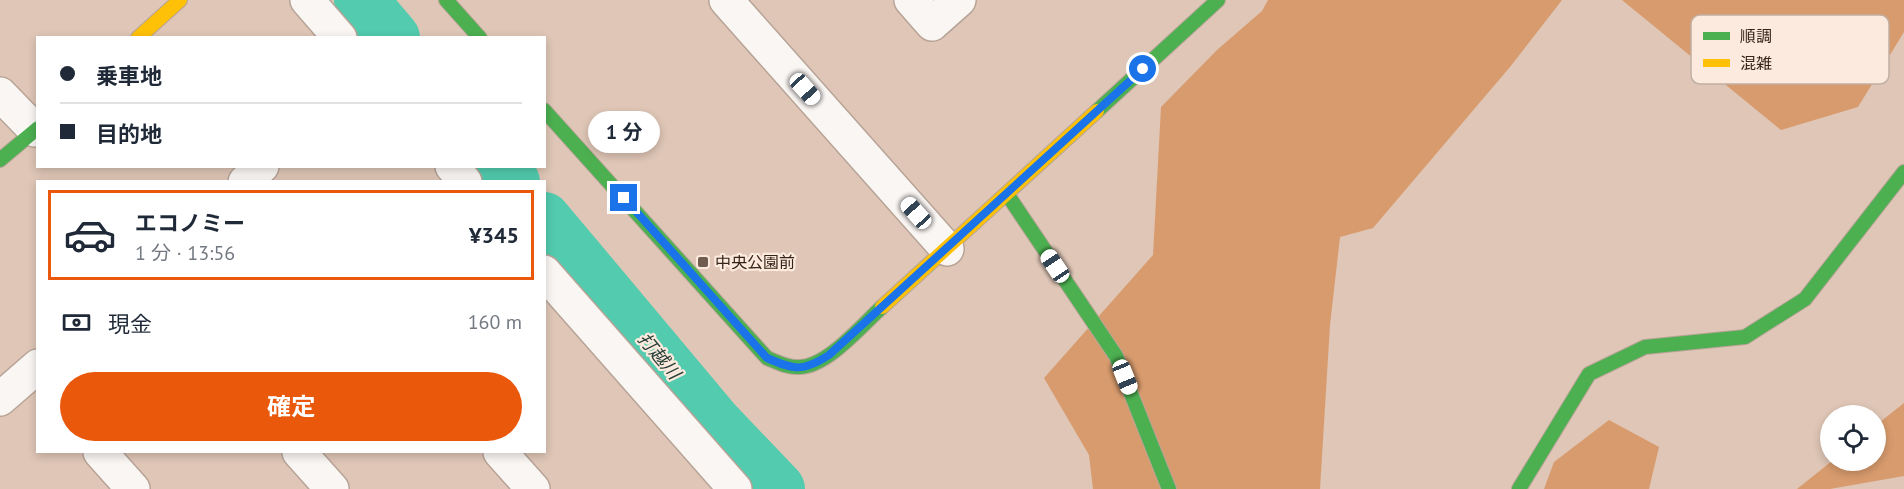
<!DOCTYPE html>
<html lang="ja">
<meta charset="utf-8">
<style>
body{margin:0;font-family:"PT Sans","Noto Sans JP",sans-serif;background:#f2f2f3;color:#1f2937;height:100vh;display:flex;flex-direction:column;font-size:22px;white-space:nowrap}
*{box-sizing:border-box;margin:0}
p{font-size:20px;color:#747a83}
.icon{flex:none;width:33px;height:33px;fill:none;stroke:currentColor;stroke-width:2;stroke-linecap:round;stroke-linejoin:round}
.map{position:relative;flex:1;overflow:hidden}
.side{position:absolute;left:36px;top:180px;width:510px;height:273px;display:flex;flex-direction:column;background:#fff;border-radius:0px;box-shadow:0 3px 9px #0003}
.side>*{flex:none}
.top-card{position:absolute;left:36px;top:36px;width:510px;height:132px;border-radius:0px;box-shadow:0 3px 9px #0003;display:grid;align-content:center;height:132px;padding:0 24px;background:#fff}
.tools{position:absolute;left:1820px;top:405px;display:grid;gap:12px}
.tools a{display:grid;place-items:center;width:66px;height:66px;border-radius:50%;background:#fff;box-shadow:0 3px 9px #0003;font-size:30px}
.end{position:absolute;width:27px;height:27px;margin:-14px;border:8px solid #1a73e8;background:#fff;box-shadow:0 0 0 3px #fff}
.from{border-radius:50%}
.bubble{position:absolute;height:42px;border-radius:21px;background:#fff;box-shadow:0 3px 9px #0003;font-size:20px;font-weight:700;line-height:42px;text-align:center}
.car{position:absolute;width:18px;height:36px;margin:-18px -9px;border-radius:8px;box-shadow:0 0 4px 2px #0007;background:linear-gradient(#fff 24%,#345 0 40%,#fff 0 76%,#345 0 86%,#fff 0)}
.top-card b{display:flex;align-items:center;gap:21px;height:57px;font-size:22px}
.top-card b+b{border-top:2px solid #e0e1e3}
.top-card i{width:15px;height:15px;background:#1f2937}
ul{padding:10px 0 0;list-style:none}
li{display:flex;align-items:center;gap:18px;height:90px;margin:0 12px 9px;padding:0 12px;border:3px solid transparent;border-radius:0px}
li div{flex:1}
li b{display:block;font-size:22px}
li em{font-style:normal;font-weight:700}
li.current{border-color:#ea580c}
li>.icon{width:54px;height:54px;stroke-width:1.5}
.pay{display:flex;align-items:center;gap:15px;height:66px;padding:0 24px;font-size:22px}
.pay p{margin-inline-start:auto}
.button{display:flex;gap:12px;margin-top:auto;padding:12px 24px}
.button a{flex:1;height:69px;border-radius:36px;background:#ea580c;color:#fff;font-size:24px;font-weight:700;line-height:69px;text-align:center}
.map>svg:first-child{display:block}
</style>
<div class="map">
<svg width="1904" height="489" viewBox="0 0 1904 489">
<rect width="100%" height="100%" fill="#dfc6b6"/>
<g fill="#d89b6d">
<polygon points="1268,0 1562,0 1510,67 1373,228 1340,237 1330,325 1320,489 1093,489 1089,455 1044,378 1153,255 1161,107 1217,50 1262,11"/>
<polygon points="1622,0 1904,0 1904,32 1858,107 1781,130"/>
<polygon points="1904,403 1904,476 1830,489 1797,489 1832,461 1875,460 1875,426"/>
<polygon points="1609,420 1659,447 1649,489 1544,489 1554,462"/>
</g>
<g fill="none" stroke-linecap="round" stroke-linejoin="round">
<g stroke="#52cbae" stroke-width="54">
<polyline points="361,0 393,38"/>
<polyline points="501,166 513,182"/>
<polyline points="544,219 716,424 778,489"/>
</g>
<defs>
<g id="street">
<polyline points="307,0 340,38"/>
<polyline points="726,0 947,249"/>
<polyline points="911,0 932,24 959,0"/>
<polyline points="0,94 35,130"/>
<polyline points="452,166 465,182"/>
<polyline points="245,182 262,166"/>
<polyline points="544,272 735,489"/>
<polyline points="0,399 38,366"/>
<polyline points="100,452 133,489"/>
<polyline points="299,452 332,489"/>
<polyline points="500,452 533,489"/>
</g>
<g id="fast">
<polyline points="446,0 480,38"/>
<path d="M544,110L767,358C777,362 788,368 799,367C827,367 862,325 882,307"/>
<polyline points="1097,111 1218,0"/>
<polyline points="0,160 38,128"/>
<polyline points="1007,194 1116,356 1169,489"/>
<polyline points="1519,489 1589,374 1645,347 1745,337 1805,299 1904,172"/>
</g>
<g id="slow">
<polyline points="138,38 180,0"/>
<polyline points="882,307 1097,111"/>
</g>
</defs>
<use href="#street" stroke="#b7a497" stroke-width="36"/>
<use href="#fast" stroke="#b7a497" stroke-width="16"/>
<use href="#slow" stroke="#b7a497" stroke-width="16"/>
<use href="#street" stroke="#faf6f4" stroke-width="33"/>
<use href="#fast" stroke="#4caf50" stroke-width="14"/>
<use href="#slow" stroke="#ffc107" stroke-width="14"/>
</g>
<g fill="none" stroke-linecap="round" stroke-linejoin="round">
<path stroke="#1a73e8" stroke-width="8" d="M624,198L767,358C794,370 803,372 829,355L1143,69"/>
</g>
<rect fill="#705d50" stroke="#fdeade" stroke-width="2" x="697" y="256" width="12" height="12" rx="3"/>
<g text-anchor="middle" stroke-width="4.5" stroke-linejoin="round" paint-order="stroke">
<g font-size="16" fill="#352419" stroke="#fdeade" text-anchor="start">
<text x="715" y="268">中央公園前</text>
</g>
<g font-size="18" font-style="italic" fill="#263f38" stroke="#fdeade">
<text transform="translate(659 356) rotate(50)" y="6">打越川</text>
</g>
</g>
<rect x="1691" y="15" width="198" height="69" rx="9" fill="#fdeade" stroke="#c1afa3" stroke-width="1.5"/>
<rect x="1703" y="32" width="27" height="8" fill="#4caf50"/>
<rect x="1703" y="59" width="27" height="8" fill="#ffc107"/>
<g font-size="16" fill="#352419">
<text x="1740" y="42">順調</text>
<text x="1740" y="69">混雑</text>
</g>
</svg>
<div class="tools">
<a><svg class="icon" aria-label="locate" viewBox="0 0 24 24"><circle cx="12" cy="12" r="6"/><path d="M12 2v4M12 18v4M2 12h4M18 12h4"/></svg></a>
</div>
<i class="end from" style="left:1143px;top:69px"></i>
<i class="end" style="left:624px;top:198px"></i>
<div class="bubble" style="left:588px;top:111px;width:72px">1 分</div>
<i class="car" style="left:805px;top:89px;rotate:138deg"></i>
<i class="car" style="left:916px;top:213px;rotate:318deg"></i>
<i class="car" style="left:1055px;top:266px;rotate:326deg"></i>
<i class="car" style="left:1125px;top:377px;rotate:158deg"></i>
<div class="top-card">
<b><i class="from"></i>乗車地</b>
<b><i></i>目的地</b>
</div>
<section class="side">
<ul>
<li class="current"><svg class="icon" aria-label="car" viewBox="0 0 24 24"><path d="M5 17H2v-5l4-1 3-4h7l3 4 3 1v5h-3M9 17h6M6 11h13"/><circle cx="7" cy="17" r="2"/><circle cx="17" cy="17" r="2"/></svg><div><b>エコノミー</b><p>1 分 · 13:56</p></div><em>¥345</em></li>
</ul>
<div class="pay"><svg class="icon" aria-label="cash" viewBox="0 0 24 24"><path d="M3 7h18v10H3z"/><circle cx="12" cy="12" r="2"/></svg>現金<p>160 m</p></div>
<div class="button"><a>確定</a></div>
</section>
</div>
